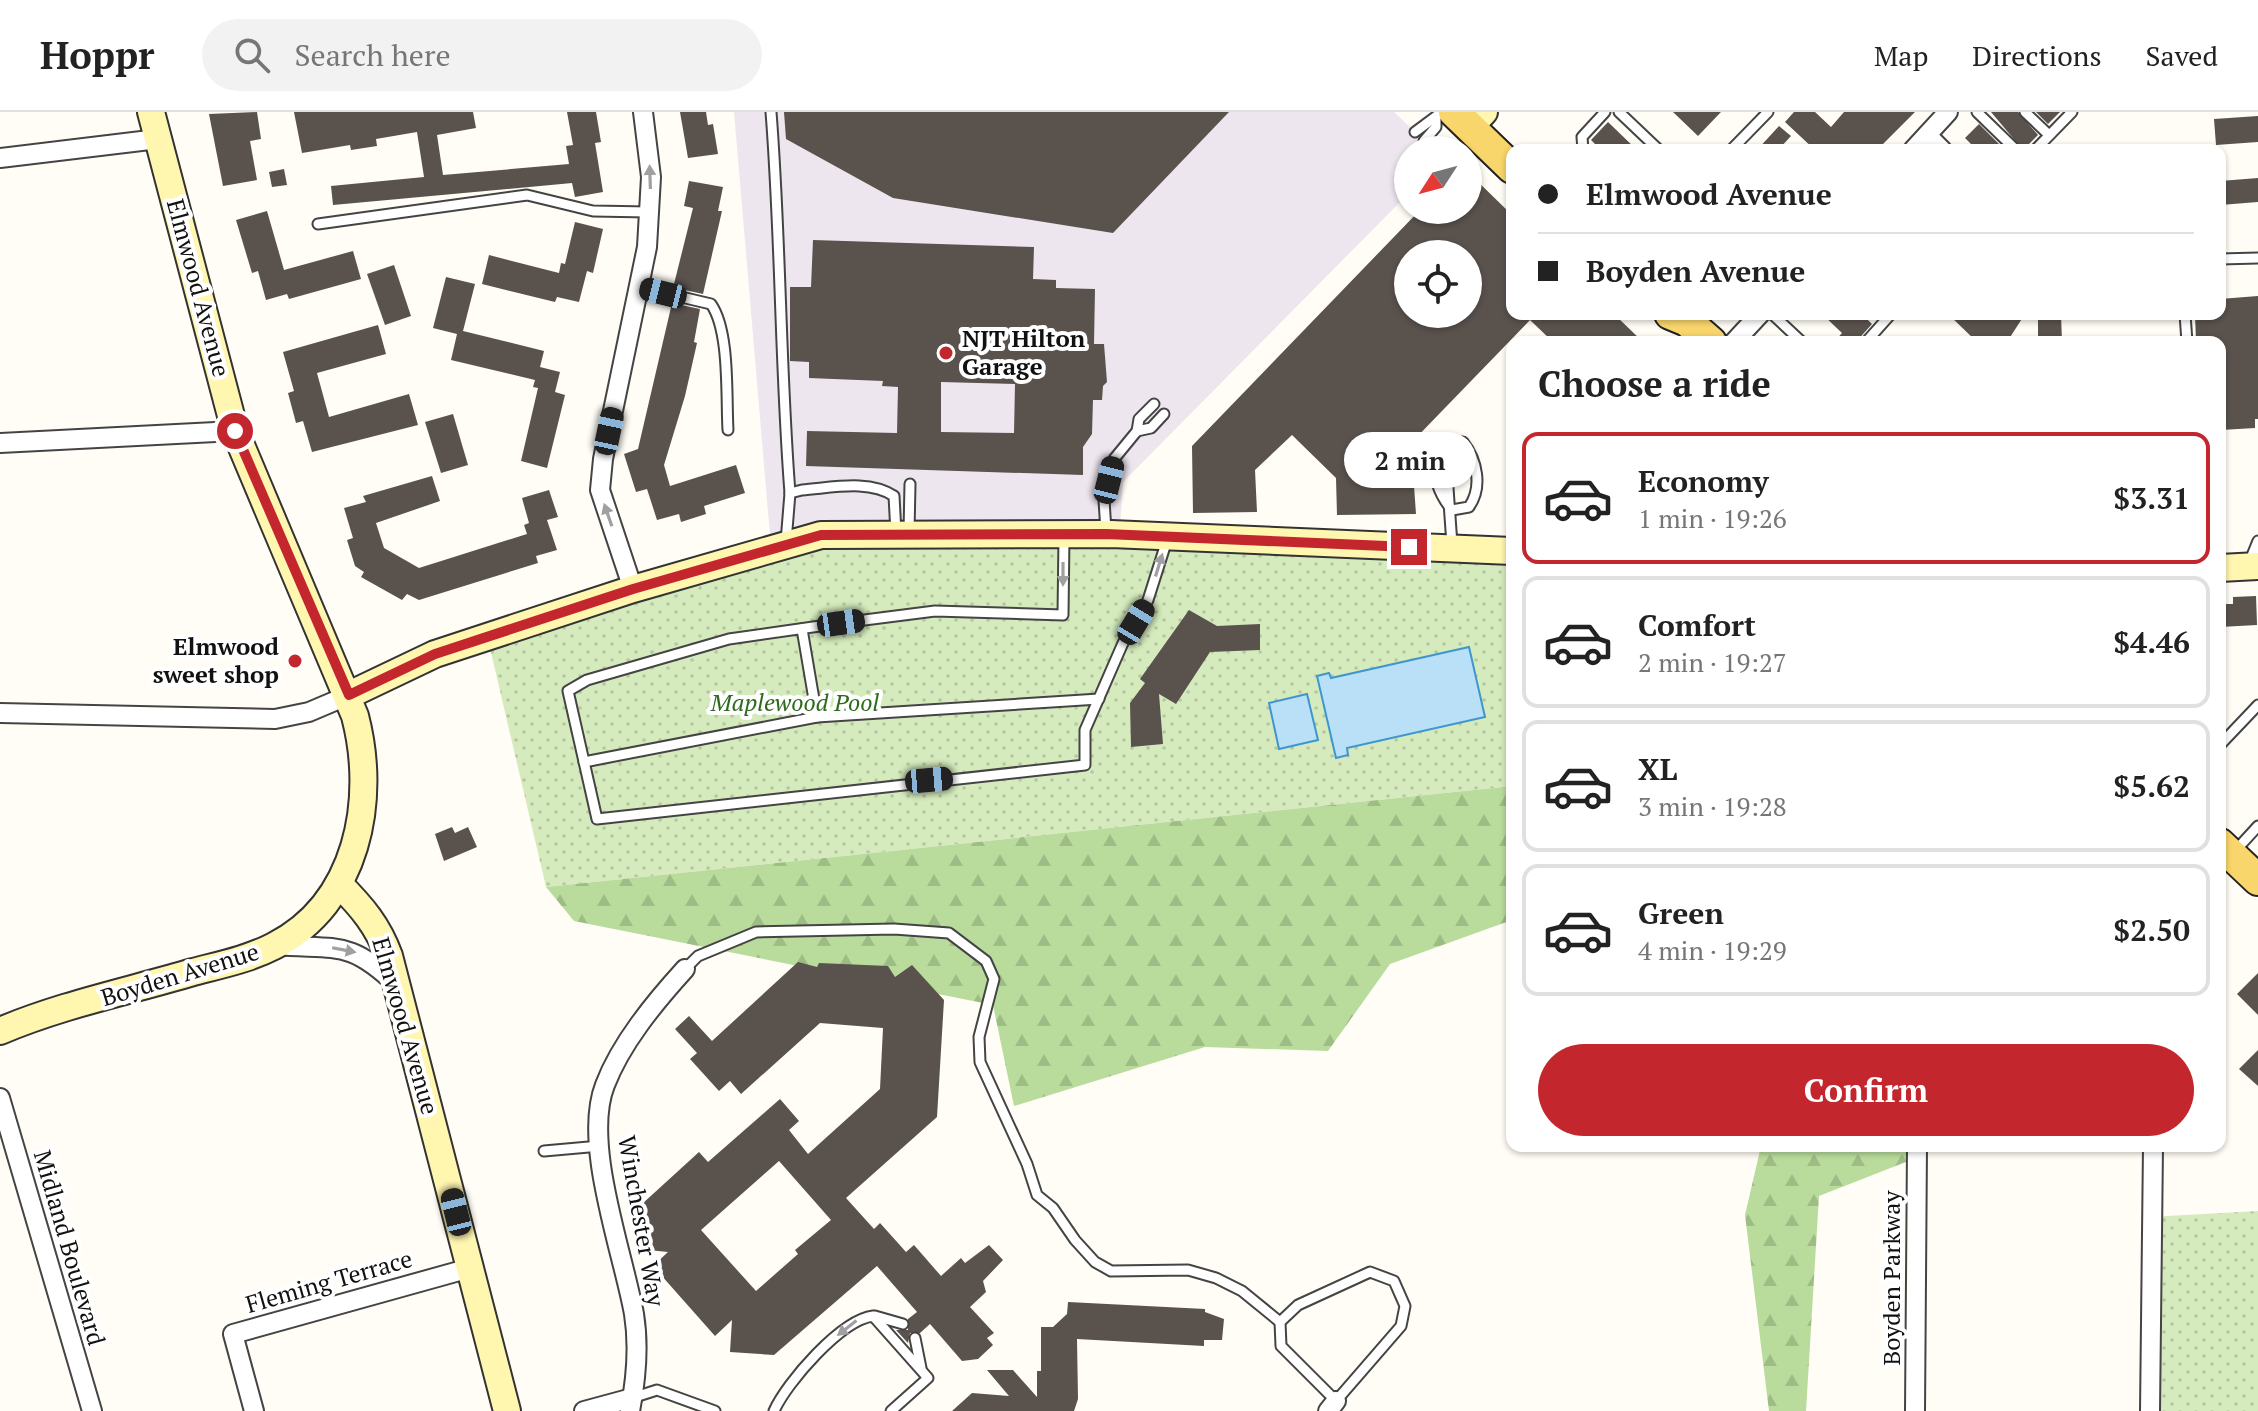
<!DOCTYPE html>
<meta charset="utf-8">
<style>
body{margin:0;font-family:"PT Serif",serif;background:#f2f2f2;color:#222;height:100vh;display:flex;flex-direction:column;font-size:30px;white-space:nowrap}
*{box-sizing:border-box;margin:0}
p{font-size:26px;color:#767676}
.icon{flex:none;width:44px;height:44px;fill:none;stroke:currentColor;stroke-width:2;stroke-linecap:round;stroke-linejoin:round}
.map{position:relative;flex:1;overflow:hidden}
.side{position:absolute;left:1506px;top:224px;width:720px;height:816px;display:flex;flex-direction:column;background:#fff;border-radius:16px;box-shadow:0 2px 6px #0004}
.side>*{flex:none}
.banner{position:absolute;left:1506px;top:32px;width:720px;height:176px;border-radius:16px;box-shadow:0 2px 6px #0004;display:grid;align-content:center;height:176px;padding:0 32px;background:#fff}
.needle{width:52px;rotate:234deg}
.tools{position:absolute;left:1394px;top:24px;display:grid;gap:16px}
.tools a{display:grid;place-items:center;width:88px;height:88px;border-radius:50%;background:#fff;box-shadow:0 2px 6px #0004;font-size:40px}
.end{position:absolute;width:36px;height:36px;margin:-18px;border:10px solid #c4262e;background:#fff;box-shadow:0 0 0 4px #fff}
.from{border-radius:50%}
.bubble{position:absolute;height:56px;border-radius:28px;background:#fff;box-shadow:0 2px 6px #0004;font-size:26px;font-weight:600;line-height:56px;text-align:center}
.car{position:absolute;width:24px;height:48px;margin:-24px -12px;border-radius:10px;box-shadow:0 0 6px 2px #0007;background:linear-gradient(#222 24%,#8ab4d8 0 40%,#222 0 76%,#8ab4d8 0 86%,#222 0)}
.banner b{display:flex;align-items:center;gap:28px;height:76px;font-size:30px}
.banner b+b{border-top:2px solid #e0e0e0}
.banner i{width:20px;height:20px;background:#222}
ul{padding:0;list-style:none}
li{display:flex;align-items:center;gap:24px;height:132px;margin:0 16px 12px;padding:0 16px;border:4px solid #e0e0e0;border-radius:16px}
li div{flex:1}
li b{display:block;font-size:30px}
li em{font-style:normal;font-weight:600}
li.active{border-color:#c4262e}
li>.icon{width:72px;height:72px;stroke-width:1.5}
h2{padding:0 32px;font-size:36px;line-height:96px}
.cta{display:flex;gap:16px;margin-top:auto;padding:16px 32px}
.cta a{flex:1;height:92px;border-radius:48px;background:#c4262e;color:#fff;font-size:32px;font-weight:600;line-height:92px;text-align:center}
header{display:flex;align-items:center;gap:48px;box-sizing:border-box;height:112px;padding:0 40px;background:#fff;border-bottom:2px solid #e0e0e0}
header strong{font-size:38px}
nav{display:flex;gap:44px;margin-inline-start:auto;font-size:28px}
.search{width:560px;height:72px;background:#f2f2f2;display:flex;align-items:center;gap:20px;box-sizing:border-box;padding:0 28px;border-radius:44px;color:#767676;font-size:30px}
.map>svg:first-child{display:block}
</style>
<header>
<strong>Hoppr</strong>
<div class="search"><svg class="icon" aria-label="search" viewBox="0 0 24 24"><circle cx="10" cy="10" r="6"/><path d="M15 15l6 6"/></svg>Search here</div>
<nav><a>Map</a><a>Directions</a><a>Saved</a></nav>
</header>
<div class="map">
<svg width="2258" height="1299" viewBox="0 0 2258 1299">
<defs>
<pattern id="green-dots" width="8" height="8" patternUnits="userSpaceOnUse" patternTransform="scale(2)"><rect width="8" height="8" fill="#d5ebbd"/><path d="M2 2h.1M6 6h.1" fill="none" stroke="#b6c8a1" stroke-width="1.8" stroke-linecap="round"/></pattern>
<pattern id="forest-firs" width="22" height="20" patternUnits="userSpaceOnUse" patternTransform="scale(2)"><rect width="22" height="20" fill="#b9dc9c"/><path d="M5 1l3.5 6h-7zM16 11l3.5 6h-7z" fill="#9ebc85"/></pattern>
</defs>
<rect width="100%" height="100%" fill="#fffdf5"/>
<polygon fill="#eee6ef" points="734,0 1394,0 1434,38 1408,38 1408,82 1123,370 1119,430 771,435"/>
<g fill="url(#green-dots)">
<polygon points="1119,430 1512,441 1512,674 546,775 486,519 771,435"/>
<polygon points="2258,1099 2258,1299 2150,1299 2149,1105"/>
</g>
<g fill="url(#forest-firs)">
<polygon points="1512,674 1512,808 1390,852 1328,939 1205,935 1014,994 993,893 574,809 546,775"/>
<polygon points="1761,1034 1916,1034 1916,1046 1819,1084 1806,1299 1769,1299 1745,1103"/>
</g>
<g fill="#b9e0f7" stroke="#3f96cf" stroke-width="2">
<polygon points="1469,535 1485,605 1347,636 1348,643 1336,646 1317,564 1329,561 1331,566"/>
<polygon points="1307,582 1318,628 1279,637 1269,591"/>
</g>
<g fill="#5a524d" fill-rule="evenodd">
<polygon points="257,0 261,27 250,29 257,68 223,74 209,2"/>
<polygon points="294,0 473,0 476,16 437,23 443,63 569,52 566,34 573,33 567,0 596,0 601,30 595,31 603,80 575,85 572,71 333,93 331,74 424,65 417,20 376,27 377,34 351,38 350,33 302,41"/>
<polygon points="680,0 706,0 708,13 713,12 718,42 688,46"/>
<polygon points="784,0 1229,0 1113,121 893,86 786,27"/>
<polygon points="1673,0 1721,0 1698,24"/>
<polygon points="1794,0 1815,0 1831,15 1844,0 1915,0 1877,38 1815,38 1785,10"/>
<polygon points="1991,0 2018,0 2038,23 2023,38"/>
<polygon points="2036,0 2060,0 2048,12"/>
<polygon points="2258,4 2258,30 2216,33 2214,7"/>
<polygon points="1608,10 1637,38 1601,38 1591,28"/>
<polygon points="1979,12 2005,38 1977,38 1965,26"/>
<polygon points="1779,14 1791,24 1778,38 1757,38"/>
<polygon points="284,57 287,73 272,75 269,60"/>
<path d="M1468,60L1512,103V202H1614L1643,230H1553L1530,208L1411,331L1416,402L1337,403L1336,366L1292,323L1255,358L1257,400L1193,401L1192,334L1420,98H1468ZM1408,142H1468V202H1408Z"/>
<polygon points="2258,66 2258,90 2220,93 2220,69"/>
<polygon points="689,69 723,75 718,99 722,99 703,182 676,176 674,172 693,96 684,94"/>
<polygon points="267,99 284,158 353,139 361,167 289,187 287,182 266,188 258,159 252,161 236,108"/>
<polygon points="575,110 603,117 593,161 587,159 579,190 557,185 555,190 482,172 489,143 559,161 561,151 565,152"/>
<path d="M813,128L1034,135L1033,167L1056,168V176L1095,177L1094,232H1104L1107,270L1103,274L1102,288H1093L1092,322L1083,335V363L806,354L807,319L897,321L898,275L882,274L883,269L809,266V250L790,249V175H811ZM941,270L1015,272L1014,321L941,320Z"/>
<polygon points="394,153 411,204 385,213 367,162"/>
<polygon points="446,165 475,172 463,219 544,239 540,255 560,260 555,280 565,283 547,356 521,349 538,276 533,275 535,268 451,248 457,222 433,216"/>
<polygon points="2258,184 2258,307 2255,307 2255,316 2221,318 2220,230 2196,230 2195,202 2220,202 2220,187"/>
<polygon points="672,191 700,197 694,230 697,231 685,284 664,353 670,374 736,353 745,381 704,394 706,402 681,410 679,402 657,408 647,377 636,380 624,342 638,337"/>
<polygon points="1822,202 1862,202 1872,212 1856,230 1834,230 1842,221"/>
<polygon points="1948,202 2025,202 2007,230 1977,230"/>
<polygon points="2038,202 2061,202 2062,230 2038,230"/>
<polygon points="378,213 386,242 317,261 329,305 409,282 418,313 312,340 303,309 296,311 288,281 294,279 283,240"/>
<polygon points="453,302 468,353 441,361 425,310"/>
<polygon points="432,364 440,389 376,411 384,436 419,456 527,422 524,413 529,411 522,386 549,378 558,405 547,408 557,438 536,444 538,451 419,488 407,482 402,488 361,465 364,460 355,454 347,428 353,426 344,396 366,390 363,384"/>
<polygon points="2256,484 2257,513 2220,515 2220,492 2233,492 2233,485"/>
<polygon points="1189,498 1217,514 1260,512 1260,538 1210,540 1176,592 1159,582 1163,632 1131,635 1130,591 1145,571 1140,567"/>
<polygon points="452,715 455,721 468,715 477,735 444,749 435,722"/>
<path d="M798,850L817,855L819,851L888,854L895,865L912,853L944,888L937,1005L846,1086L874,1117L880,1111L906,1140L914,1133L941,1164L961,1146L965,1151L989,1133L1003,1148L983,1169L986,1180L970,1195L994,1221L987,1226L993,1233L978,1247L962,1249L930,1212L920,1221H910L908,1231L896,1218H908V1207L917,1200L877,1154L774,1243L730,1240L732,1208L715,1224L653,1154L668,1140L638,1137L642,1092L699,1040L708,1050L780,987L799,1009L789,1018L808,1042L880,977L883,916L820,911L741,982L730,969L719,979L690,947L697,941L675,917L689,904L712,929ZM779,1049L831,1108L795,1138L798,1142L756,1179L701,1118Z"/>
<polygon points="2258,861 2258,903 2237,882"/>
<polygon points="2258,938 2258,974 2239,957"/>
<polygon points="1068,1190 1205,1197 1205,1200 1224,1207 1222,1228 1204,1228 1204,1234 1077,1227 1078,1287 1074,1299 952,1299 972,1281 1009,1284 987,1258 1013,1258 1037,1285 1037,1259 1041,1259 1041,1215 1053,1215 1067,1202"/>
</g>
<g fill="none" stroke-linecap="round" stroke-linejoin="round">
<defs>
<g id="lane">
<path d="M771,0C781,127 780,254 790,381"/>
<polyline points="1619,0 1659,38"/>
<polyline points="1977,0 2016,38"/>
<polyline points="2025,0 2049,23"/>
<polyline points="1415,20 1442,0"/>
<polyline points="1424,29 1436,15 1436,6"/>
<polyline points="1583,38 1582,25 1605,0"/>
<polyline points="1731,38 1768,0"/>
<polyline points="2035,38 2072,0"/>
<polyline points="318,112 527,83 593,99 649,100"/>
<polyline points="2220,147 2258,146"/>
<path d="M639,175L711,192C730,219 726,284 728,318"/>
<polyline points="1772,202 1802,230"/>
<polyline points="2185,202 2187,230"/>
<polyline points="1866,230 1891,202"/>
<polyline points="1137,319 1151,316 1164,302"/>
<path d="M1463,330C1477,348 1483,375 1469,395L1452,398C1439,383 1433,363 1433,343L1445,333Z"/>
<polyline points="1445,333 1452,433"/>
<polyline points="1106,419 1104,388 1114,347 1137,319 1139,307 1154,292"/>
<polyline points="909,420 910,372"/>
<polyline points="1064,425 1063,503 935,499 841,511 729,527 587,568 568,579 597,707 1085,653 1085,618 1123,531 1148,488 1167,428"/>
<path d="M786,430L790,381L802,378C831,376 869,367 894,384L896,421"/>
<polyline points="2249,451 2258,429"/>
<polyline points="817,605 1099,587"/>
<polyline points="2220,633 2258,593"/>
<polyline points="584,650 817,605 802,517"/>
<polyline points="2236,738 2258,714"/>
<polyline points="685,857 698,844 756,820 894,817 949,821 986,849 994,867 979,925 980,950 1027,1052 1037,1083 1053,1096 1075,1128 1095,1150 1111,1159 1188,1158 1216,1166 1242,1179 1280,1210"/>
<polyline points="544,1039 600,1034"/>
<polygon points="1370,1160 1394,1169 1405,1194 1401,1214 1336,1289 1281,1234 1280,1210 1298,1193"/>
<polyline points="875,1204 903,1212"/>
<polyline points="915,1226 921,1256"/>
<polyline points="632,1286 657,1278 715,1299"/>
<path d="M774,1299C787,1270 841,1208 873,1204L928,1266L891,1299"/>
</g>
<g id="street">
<polyline points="1927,23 1942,38"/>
<polyline points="1913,38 1948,0"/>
<polyline points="0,46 158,27"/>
<polyline points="1734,230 1760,202"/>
<polyline points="0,331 235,319"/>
<polyline points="633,477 600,378 603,347 647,135 651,65 643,0"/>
<polyline points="0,601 275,607 309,600 349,583"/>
<path d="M276,833C337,838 349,827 397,873"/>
<polyline points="0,986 92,1299"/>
<polyline points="254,1299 233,1222 470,1156"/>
<polyline points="584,1299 632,1286"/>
<path d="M630,1299C636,1268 639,1233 634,1202C623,1140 582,1031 605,973C621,931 655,890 685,857"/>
<polyline points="1328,1299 1336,1289"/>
<polyline points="1915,1299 1917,1034"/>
<polyline points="2150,1299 2153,1034"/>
</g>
<g id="secondary">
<polyline points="1470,15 1484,0"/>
<polyline points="2220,456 2258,454"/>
<polyline points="349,583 435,542 633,477 821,423 1111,422 1512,439"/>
<path d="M339,772C362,795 378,814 389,844L507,1299"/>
<path d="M0,919C61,893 129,879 193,860C220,853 249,847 274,834C358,791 377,688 355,604L235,319L151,0"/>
</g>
<g id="primary">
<polyline points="1454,0 1512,56"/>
<polyline points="1670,202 1687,209 1711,230"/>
<polyline points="2220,732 2258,768"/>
</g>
</defs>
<use href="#lane" stroke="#444" stroke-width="13"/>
<use href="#street" stroke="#444" stroke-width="22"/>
<use href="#secondary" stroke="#333" stroke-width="30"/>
<use href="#primary" stroke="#222" stroke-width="34"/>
<use href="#lane" stroke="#fff" stroke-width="9"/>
<use href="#street" stroke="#fff" stroke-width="18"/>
<use href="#secondary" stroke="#fff6b0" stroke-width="26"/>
<use href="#primary" stroke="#f9d66b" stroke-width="30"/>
</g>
<defs><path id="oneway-solid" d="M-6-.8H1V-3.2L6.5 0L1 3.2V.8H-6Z" transform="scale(2)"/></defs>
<g fill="#a0a0a0">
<use href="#oneway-solid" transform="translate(650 65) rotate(-92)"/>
<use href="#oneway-solid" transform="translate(608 403) rotate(-109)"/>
<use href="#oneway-solid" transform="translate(1159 453) rotate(-73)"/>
<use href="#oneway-solid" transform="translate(1063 462) rotate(90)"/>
<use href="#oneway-solid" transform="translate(344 838) rotate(11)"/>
<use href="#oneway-solid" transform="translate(847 1216) rotate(142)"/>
</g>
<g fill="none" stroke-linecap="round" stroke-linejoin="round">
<polyline stroke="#c4262e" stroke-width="10" points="235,319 349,583 435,542 633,477 821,423 1106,422 1409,435"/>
</g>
<g fill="#c4262e" stroke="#fff" stroke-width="3">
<circle cx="946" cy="241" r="8"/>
<circle cx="295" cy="549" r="8"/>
</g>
<g text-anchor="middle" stroke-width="8" stroke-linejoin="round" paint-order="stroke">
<g font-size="24" fill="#111" stroke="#fff">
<text transform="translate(198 176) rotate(75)" y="8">Elmwood Avenue</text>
<text transform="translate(180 863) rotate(-17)" y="8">Boyden Avenue</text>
<text transform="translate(405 914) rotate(74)" y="8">Elmwood Avenue</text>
<text transform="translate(641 1109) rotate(80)" y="8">Winchester Way</text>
<text transform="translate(69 1136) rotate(74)" y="8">Midland Boulevard</text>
<text transform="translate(1892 1166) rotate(-90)" y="8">Boyden Parkway</text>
<text transform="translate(329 1170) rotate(-16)" y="8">Fleming Terrace</text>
</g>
<g font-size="24" font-weight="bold" fill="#111" stroke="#fff" text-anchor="start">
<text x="962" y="235">NJT Hilton<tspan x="962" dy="28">Garage</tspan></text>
<text x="279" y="543" text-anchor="end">Elmwood<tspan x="279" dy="28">sweet shop</tspan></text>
</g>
<g font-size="24" font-style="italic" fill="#2f6b1f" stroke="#fff">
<text x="795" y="599">Maplewood Pool</text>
</g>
</g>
</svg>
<div class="tools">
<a><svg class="needle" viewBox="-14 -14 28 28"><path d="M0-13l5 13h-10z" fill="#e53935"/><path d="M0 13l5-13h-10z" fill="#767676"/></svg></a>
<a><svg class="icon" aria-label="locate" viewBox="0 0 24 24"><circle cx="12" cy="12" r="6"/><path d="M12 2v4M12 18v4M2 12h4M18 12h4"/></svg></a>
</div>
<i class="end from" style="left:235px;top:319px"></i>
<i class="end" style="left:1409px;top:435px"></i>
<div class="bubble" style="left:1344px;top:320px;width:132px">2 min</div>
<i class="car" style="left:663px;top:181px;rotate:284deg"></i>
<i class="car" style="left:609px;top:319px;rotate:12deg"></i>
<i class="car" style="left:1109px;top:368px;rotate:14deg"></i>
<i class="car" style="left:1136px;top:510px;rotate:31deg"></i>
<i class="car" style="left:841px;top:511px;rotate:82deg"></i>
<i class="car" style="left:929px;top:668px;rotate:85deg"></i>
<i class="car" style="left:456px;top:1100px;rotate:346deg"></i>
<div class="banner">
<b><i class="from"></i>Elmwood Avenue</b>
<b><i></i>Boyden Avenue</b>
</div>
<section class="side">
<h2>Choose a ride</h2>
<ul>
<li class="active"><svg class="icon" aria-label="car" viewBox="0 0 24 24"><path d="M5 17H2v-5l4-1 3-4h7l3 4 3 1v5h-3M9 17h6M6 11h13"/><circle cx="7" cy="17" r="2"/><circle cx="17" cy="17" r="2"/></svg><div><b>Economy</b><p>1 min · 19:26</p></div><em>$3.31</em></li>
<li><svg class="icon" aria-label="car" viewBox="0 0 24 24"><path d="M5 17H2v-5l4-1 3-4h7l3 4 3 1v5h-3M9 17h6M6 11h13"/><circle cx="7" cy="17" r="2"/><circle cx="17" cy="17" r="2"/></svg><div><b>Comfort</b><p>2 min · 19:27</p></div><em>$4.46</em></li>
<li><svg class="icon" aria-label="car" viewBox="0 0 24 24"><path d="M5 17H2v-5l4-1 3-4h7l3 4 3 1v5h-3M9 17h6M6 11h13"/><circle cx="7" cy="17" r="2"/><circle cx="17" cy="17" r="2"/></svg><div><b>XL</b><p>3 min · 19:28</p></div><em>$5.62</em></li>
<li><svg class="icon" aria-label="car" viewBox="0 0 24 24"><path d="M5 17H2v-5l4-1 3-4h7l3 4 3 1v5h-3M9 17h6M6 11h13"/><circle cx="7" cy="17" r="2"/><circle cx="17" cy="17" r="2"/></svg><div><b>Green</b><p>4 min · 19:29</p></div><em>$2.50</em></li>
</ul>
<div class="cta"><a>Confirm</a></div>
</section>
</div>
